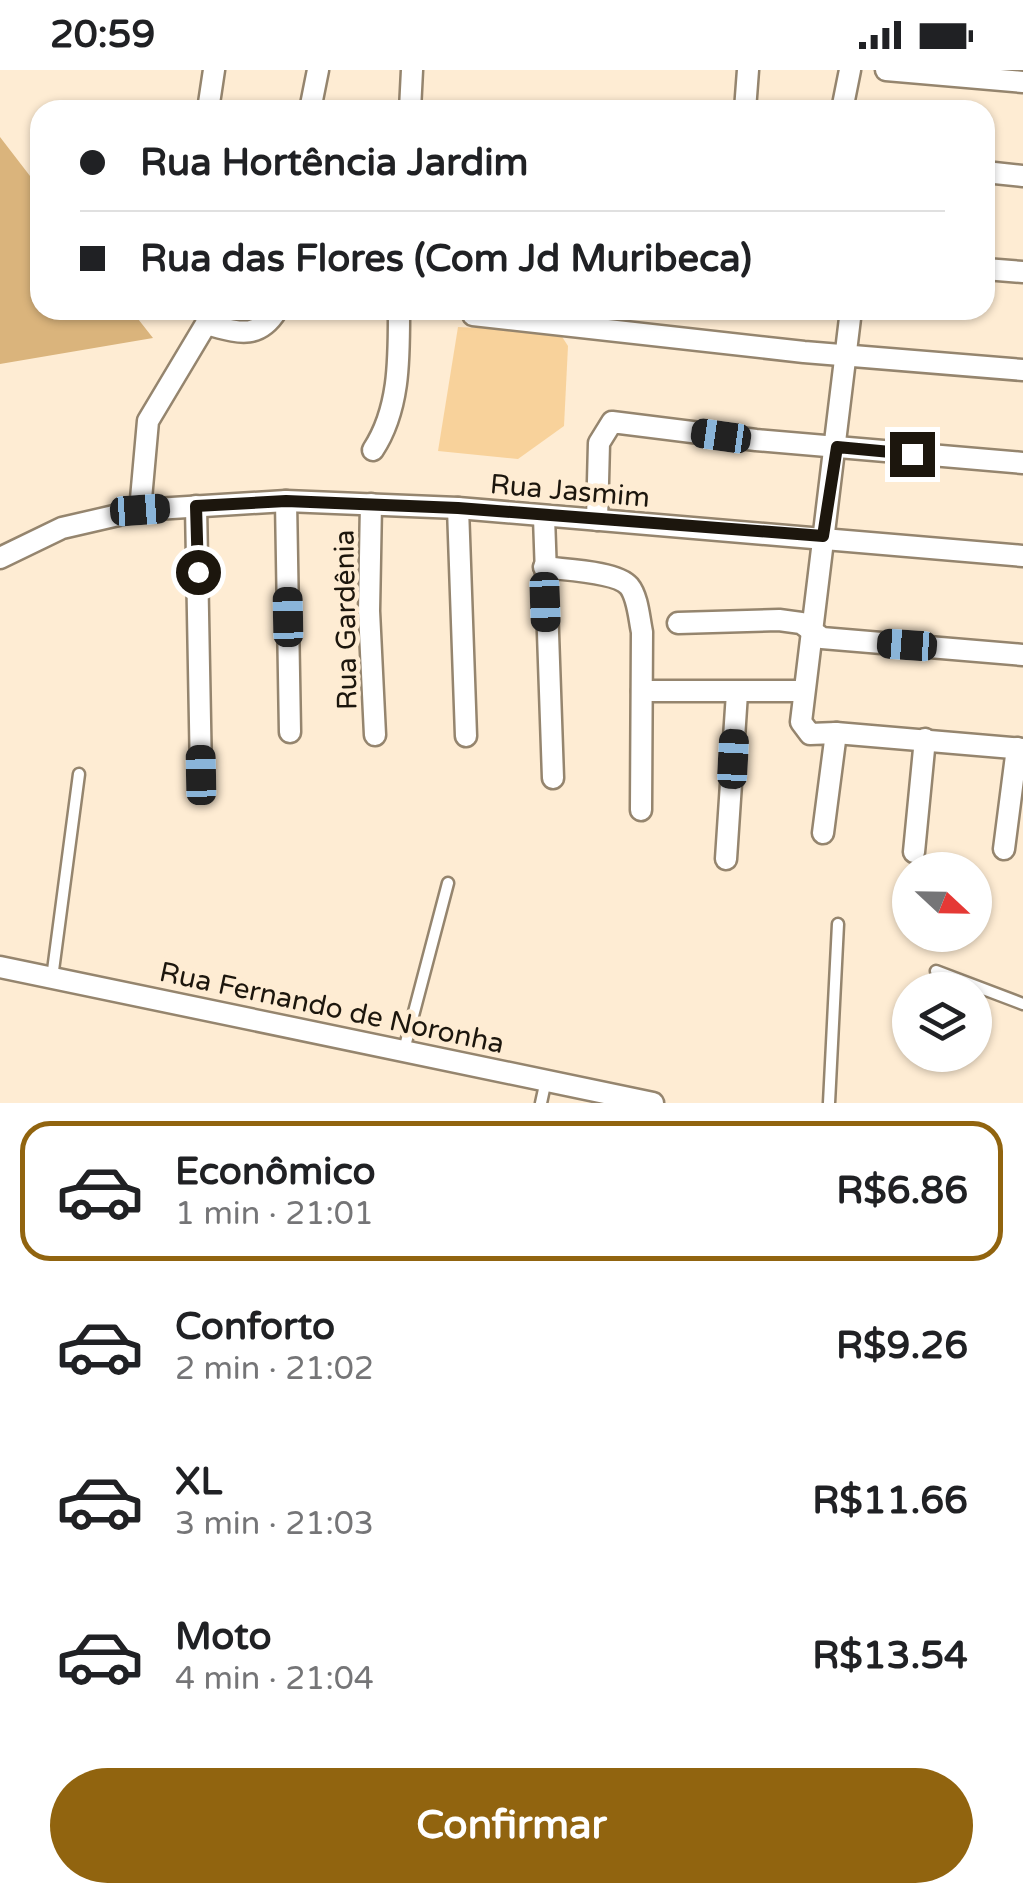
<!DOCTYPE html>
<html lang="pt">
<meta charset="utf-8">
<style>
body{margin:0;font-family:"Varela Round",sans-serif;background:#f6f6f6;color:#202124;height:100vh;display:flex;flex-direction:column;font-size:38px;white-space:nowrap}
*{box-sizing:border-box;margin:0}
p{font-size:32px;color:#757577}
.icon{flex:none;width:55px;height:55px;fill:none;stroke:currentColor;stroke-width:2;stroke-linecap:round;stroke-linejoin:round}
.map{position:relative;height:1033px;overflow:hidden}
.sheet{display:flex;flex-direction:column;background:#fff;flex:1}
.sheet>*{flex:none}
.banner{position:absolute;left:30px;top:30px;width:965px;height:220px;border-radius:30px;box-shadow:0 2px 8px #0004;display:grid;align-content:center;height:220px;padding:0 50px;background:#fff}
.needle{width:65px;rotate:112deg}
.controls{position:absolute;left:892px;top:782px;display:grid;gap:20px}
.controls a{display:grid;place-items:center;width:100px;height:100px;border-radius:50%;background:#fff;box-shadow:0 2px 8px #0004;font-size:50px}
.end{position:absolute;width:45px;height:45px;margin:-22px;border:12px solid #1c160d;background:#fff;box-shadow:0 0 0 5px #fff}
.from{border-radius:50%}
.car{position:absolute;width:30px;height:60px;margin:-30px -15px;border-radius:12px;box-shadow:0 0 8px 2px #0007;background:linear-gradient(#222 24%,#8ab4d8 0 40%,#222 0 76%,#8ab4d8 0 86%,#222 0)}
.banner b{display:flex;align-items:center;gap:35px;height:95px;font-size:38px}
.banner b+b{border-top:2px solid #e0e0e0}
.banner i{width:25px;height:25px;background:#202124}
ul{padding:18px 0 0;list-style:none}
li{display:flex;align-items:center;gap:30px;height:140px;margin:0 20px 15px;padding:0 30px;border:5px solid transparent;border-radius:30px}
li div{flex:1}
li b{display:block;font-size:38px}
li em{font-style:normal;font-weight:800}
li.on{border-color:#91640f}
li>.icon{width:90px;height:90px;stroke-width:1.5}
.cta{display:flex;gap:20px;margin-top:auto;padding:20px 50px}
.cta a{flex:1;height:115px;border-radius:60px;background:#91640f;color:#fff;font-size:40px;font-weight:800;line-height:115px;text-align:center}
.status{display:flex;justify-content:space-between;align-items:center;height:70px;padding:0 50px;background:#fff;direction:ltr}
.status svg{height:28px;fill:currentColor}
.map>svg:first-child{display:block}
</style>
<div class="status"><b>20:59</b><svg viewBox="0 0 49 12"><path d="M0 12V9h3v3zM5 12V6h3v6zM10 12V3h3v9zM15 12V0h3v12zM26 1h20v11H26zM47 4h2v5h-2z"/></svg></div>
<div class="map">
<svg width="1023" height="1033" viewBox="0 0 1023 1033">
<rect width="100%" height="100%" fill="#feecd3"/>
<polygon fill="#f8d29b" points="458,257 559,262 568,276 564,356 518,389 438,381"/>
<polygon fill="#dab47c" points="0,67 40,119 40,240 131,240 153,268 0,294"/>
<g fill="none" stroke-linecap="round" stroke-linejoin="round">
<defs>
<g id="service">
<polyline points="936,901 1023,934"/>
<polyline points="52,908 79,704"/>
<polyline points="404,980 448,813"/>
<polyline points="541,1033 546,1010"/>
<polyline points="829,1033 838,854"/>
</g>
<g id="minor">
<polyline points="886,0 1023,12"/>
<polyline points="208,40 214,0"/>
<polyline points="310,40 318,0"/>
<polyline points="410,40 412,0"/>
<polyline points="745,40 748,0"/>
<polyline points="842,40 850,0"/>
<polyline points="985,102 1023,106"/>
<polyline points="985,199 1023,202"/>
<polyline points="473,245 804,282 1023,300"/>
<path d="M206,254C237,262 258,271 277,240"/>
<path d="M373,380C400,339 399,288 399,240"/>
<polyline points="286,431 290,662"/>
<polyline points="371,434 369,541 375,665"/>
<polyline points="196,436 201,705"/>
<polyline points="458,438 466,666"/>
<polyline points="140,440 148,351 206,254 210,240"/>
<polyline points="544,447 553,708"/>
<polyline points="597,450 599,373 612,352 756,370 1023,393"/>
<polyline points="0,488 62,458 140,440 286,431 458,438 1023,486"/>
<path d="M544,497C563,500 616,501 629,516C638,527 639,548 642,562L641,740"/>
<polyline points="678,553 779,550 801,553 822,568 1023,585"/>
<polyline points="642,621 804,621"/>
<polyline points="836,663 1023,679"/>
<polyline points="823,763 836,663 810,664 801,652 851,240"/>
<polyline points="1004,779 1017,678"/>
<polyline points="914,782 925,669"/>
<polyline points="726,789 737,623"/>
<polyline points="0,897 653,1033"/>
</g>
</defs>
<use href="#service" stroke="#95856e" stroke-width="15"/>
<use href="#minor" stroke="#95856e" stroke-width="25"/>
<use href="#service" stroke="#fff" stroke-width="10"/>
<use href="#minor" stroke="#fff" stroke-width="20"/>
</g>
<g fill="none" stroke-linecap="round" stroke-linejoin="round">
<polyline stroke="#1c160d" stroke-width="12" points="198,502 196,436 286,431 458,438 823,466 837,377 912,384"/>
</g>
<g text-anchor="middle" stroke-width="9" stroke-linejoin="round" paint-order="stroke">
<g font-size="28" fill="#1c160d" stroke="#feecd3">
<text transform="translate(570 420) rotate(5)" y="10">Rua Jasmim</text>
<text transform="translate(345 550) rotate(-91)" y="10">Rua Gardênia</text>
<text transform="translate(332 937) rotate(12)" y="10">Rua Fernando de Noronha</text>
</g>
</g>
</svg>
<div class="controls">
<a><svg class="needle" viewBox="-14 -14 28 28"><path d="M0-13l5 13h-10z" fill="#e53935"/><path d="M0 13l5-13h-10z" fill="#757577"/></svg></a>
<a><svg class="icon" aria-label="layers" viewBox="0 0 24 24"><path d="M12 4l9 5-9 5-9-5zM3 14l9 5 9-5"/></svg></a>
</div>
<i class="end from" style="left:198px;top:502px"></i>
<i class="end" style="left:912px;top:384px"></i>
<i class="car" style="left:721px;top:366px;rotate:278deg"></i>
<i class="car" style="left:140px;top:440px;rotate:86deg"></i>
<i class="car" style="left:545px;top:532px;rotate:178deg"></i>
<i class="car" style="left:288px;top:547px;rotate:359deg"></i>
<i class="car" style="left:907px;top:575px;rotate:274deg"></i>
<i class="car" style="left:733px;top:689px;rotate:3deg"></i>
<i class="car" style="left:201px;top:705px;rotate:359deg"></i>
<div class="banner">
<b><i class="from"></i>Rua Hortência Jardim</b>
<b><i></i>Rua das Flores (Com Jd Muribeca)</b>
</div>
</div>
<section class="sheet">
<ul>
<li class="on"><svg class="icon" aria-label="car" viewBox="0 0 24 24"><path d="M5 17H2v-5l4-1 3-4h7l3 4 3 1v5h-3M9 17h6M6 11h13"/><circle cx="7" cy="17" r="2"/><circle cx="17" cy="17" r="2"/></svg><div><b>Econômico</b><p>1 min · 21:01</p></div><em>R$6.86</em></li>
<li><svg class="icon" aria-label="car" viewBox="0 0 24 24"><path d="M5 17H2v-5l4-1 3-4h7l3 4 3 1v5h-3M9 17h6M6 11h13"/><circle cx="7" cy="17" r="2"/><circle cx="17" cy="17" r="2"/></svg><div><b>Conforto</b><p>2 min · 21:02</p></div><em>R$9.26</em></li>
<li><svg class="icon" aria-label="car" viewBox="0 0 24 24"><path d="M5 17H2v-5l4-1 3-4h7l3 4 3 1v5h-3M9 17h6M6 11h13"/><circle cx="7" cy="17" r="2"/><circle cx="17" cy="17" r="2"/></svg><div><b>XL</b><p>3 min · 21:03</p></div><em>R$11.66</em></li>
<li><svg class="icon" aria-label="car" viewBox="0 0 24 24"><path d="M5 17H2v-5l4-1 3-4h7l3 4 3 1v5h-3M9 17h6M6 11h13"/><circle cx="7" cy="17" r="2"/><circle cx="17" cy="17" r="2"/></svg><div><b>Moto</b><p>4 min · 21:04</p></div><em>R$13.54</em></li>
</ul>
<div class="cta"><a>Confirmar</a></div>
</section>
